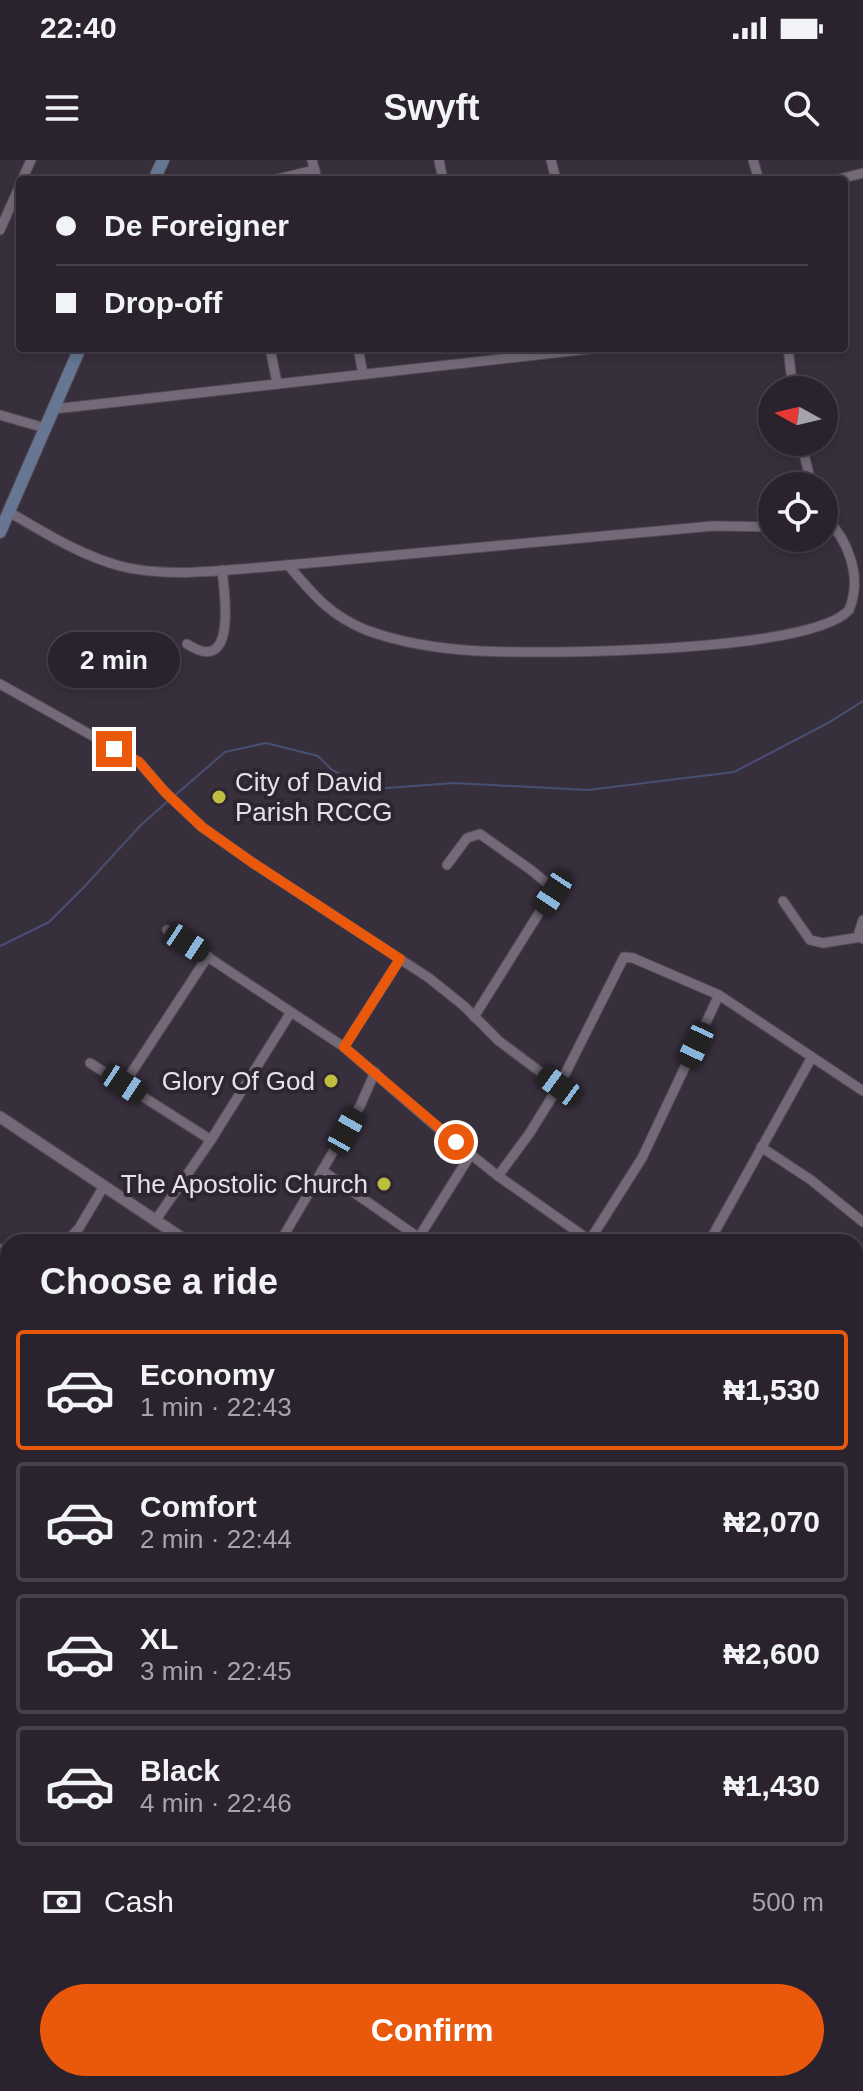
<!DOCTYPE html>
<meta charset="utf-8">
<style>
body{margin:0;font-family:Arial,sans-serif;background:#362f3a;color:#f1f3f6;height:100vh;display:flex;flex-direction:column;font-size:30px;white-space:nowrap}
*{box-sizing:border-box;margin:0}
p{font-size:26px;color:#a5a4aa}
.icon{flex:none;width:44px;height:44px;fill:none;stroke:currentColor;stroke-width:2;stroke-linecap:round;stroke-linejoin:round}
.map{position:relative;flex:1;overflow:hidden}
.details{position:absolute;left:0px;top:1074px;width:864px;height:858px;display:flex;flex-direction:column;background:#2a232e;border-radius:24px 24px 0 0;box-shadow:0 4px 12px #0003,0 0 0 2px #46404a}
.details>*{flex:none}
.hud{position:absolute;left:16px;top:16px;width:832px;height:176px;border-radius:8px;box-shadow:0 4px 12px #0003,0 0 0 2px #46404a;display:grid;align-content:center;height:176px;padding:0 40px;background:#2a232e}
.needle{width:52px;rotate:278deg}
.buttons{position:absolute;left:758px;top:216px;display:grid;gap:16px}
.buttons a{display:grid;place-items:center;width:80px;height:80px;border-radius:50%;background:#2a232e;box-shadow:0 4px 12px #0003,0 0 0 2px #46404a;font-size:40px}
.end{position:absolute;width:36px;height:36px;margin:-18px;border:10px solid #ea580c;background:#fff;box-shadow:0 0 0 4px #fff}
.from{border-radius:50%}
.bubble{position:absolute;height:56px;border-radius:28px;background:#2a232e;box-shadow:0 4px 12px #0003,0 0 0 2px #46404a;font-size:26px;font-weight:700;line-height:56px;text-align:center}
.car{position:absolute;width:24px;height:48px;margin:-24px -12px;border-radius:10px;box-shadow:0 0 6px 2px #0007;background:linear-gradient(#222 24%,#8ab4d8 0 40%,#222 0 76%,#8ab4d8 0 86%,#222 0)}
.hud b{display:flex;align-items:center;gap:28px;height:76px;font-size:30px}
.hud b+b{border-top:2px solid #46404a}
.hud i{width:20px;height:20px;background:#f1f3f6}
ul{padding:0;list-style:none}
li{display:flex;align-items:center;gap:24px;height:120px;margin:0 16px 12px;padding:0 24px;border:4px solid #46404a;border-radius:8px}
li div{flex:1}
li b{display:block;font-size:30px}
li em{font-style:normal;font-weight:700}
li.on{border-color:#ea580c}
li>.icon{width:72px;height:72px;stroke-width:1.5}
h2{padding:0 40px;font-size:36px;line-height:96px}
.pay{display:flex;align-items:center;gap:20px;height:88px;padding:0 40px;font-size:30px}
.pay p{margin-inline-start:auto}
.primary-button{display:flex;gap:16px;margin-top:auto;padding:16px 40px}
.primary-button a{flex:1;height:92px;border-radius:48px;background:#ea580c;color:#fff;font-size:32px;font-weight:700;line-height:92px;text-align:center}
.status{display:flex;justify-content:space-between;align-items:center;height:56px;padding:0 40px;background:#2a232e;direction:ltr}
.status svg{height:22px;fill:currentColor}
header{display:flex;justify-content:space-between;align-items:center;height:104px;padding:0 40px;background:#2a232e;font-size:36px;font-weight:700}
.map>svg:first-child{display:block}
</style>
<div class="status"><b>22:40</b><svg viewBox="0 0 49 12"><path d="M0 12V9h3v3zM5 12V6h3v6zM10 12V3h3v9zM15 12V0h3v12zM26 1h20v11H26zM47 4h2v5h-2z"/></svg></div>
<header><svg class="icon" aria-label="menu" viewBox="0 0 24 24"><path d="M4 6h16M4 12h16M4 18h16"/></svg>Swyft<svg class="icon" aria-label="search" viewBox="0 0 24 24"><circle cx="10" cy="10" r="6"/><path d="M15 15l6 6"/></svg></header>
<div class="map">
<svg width="863" height="1931" viewBox="0 0 863 1931">
<rect width="100%" height="100%" fill="#382f3d"/>
<g fill="none" stroke-linecap="round" stroke-linejoin="round">
<g stroke="#475071" stroke-width="2">
<polyline points="173,637 225,592 266,583 318,596 332,610 373,629 454,623 588,630 734,612 828,563 863,541"/>
<polyline points="0,786 49,762 84,727 141,665 168,641"/>
</g>
<defs>
<g id="minor">
<polyline points="312,0 317,20"/>
<polyline points="439,0 443,20"/>
<polyline points="551,0 556,20"/>
<polyline points="753,0 759,20"/>
<polyline points="22,20 31,0"/>
<polyline points="273,20 315,10"/>
<polyline points="835,20 863,13"/>
<polyline points="0,70 20,25"/>
<polyline points="270,188 277,223"/>
<polyline points="358,188 363,214"/>
<polyline points="788,188 793,230"/>
<polyline points="54,249 599,188"/>
<polyline points="0,255 45,268"/>
<polyline points="801,282 812,326"/>
<path d="M9,352C45,373 80,395 120,406C169,419 237,409 288,405L713,366L772,367"/>
<path d="M288,405C313,434 329,455 366,470C401,483 442,489 479,491C543,494 810,493 849,450C863,417 848,379 824,356"/>
<path d="M187,484C237,517 225,435 222,410"/>
<polyline points="0,524 139,602 165,632 202,667 253,703 429,818 464,846 499,881 559,926"/>
<polyline points="447,705 467,678 480,674 531,710 554,729 474,857"/>
<polyline points="783,741 810,780 823,783 861,777"/>
<polyline points="863,760 859,772 863,779"/>
<polyline points="167,770 344,887 440,970 498,1016 592,1082"/>
<polyline points="344,887 400,799"/>
<polyline points="90,903 211,980"/>
<polyline points="124,924 208,796"/>
<polyline points="761,987 811,1020 863,1062"/>
<polyline points="323,1011 425,1082"/>
<polyline points="498,1016 529,974 559,926 624,797 633,798 719,835 863,931"/>
<polyline points="155,1061 211,980 291,852"/>
<polyline points="419,1077 471,994"/>
<polyline points="590,1080 642,998 719,835"/>
<polyline points="710,1080 728,1082"/>
<polyline points="66,1082 79,1068 104,1026"/>
<polyline points="280,1082 360,946 375,912"/>
<polyline points="709,1082 812,897"/>
<polyline points="0,1089 8,1095"/>
<polyline points="0,1148 8,1140"/>
<polyline points="856,1176 863,1180"/>
<polyline points="0,1205 8,1213"/>
<polyline points="0,1252 8,1248"/>
<polyline points="856,1271 863,1276"/>
<polyline points="856,1311 863,1303"/>
<polyline points="0,1347 8,1349"/>
<polyline points="856,1402 863,1401"/>
<polyline points="856,1420 863,1417"/>
<polyline points="856,1473 858,1481 863,1484"/>
<polyline points="0,1515 8,1524"/>
<polyline points="0,1655 8,1651"/>
<polyline points="856,1786 863,1781"/>
<polyline points="0,1832 4,1843"/>
<polyline points="584,1924 595,1931"/>
<path d="M764,1924C775,1931 780,1930 791,1924"/>
<polyline points="366,1931 371,1924"/>
<polyline points="486,1931 491,1924"/>
<polyline points="733,1931 735,1924"/>
</g>
<polyline id="tertiary" points="0,957 188,1082"/>
<g id="secondary">
<polyline points="154,20 163,0"/>
<polyline points="0,372 80,188"/>
</g>
</defs>
<use href="#minor" stroke="#534c56" stroke-width="11"/>
<use href="#tertiary" stroke="#534c56" stroke-width="13"/>
<use href="#secondary" stroke="#534c56" stroke-width="14"/>
<use href="#minor" stroke="#736978" stroke-width="9"/>
<use href="#tertiary" stroke="#736978" stroke-width="11"/>
<use href="#secondary" stroke="#667693" stroke-width="12"/>
</g>
<g fill="none" stroke-linecap="round" stroke-linejoin="round">
<polyline stroke="#ea580c" stroke-width="10" points="114,589 139,602 165,632 202,667 253,703 400,799 344,887 456,982"/>
</g>
<g fill="#c0be41" stroke="#2e2532" stroke-width="3">
<circle cx="219" cy="637" r="8"/>
<circle cx="331" cy="921" r="8"/>
<circle cx="384" cy="1024" r="8"/>
</g>
<g text-anchor="middle" stroke-width="8" stroke-linejoin="round" paint-order="stroke">
<g font-size="26" fill="#e6e1e9" stroke="#2e2532" text-anchor="end">
<text x="235" y="631" text-anchor="start">City of David<tspan x="235" dy="30">Parish RCCG</tspan></text>
<text x="315" y="930">Glory Of God</text>
<text x="368" y="1033">The Apostolic Church</text>
</g>
</g>
</svg>
<div class="buttons">
<a><svg class="needle" viewBox="-14 -14 28 28"><path d="M0-13l5 13h-10z" fill="#e53935"/><path d="M0 13l5-13h-10z" fill="#a5a4aa"/></svg></a>
<a><svg class="icon" aria-label="locate" viewBox="0 0 24 24"><circle cx="12" cy="12" r="6"/><path d="M12 2v4M12 18v4M2 12h4M18 12h4"/></svg></a>
</div>
<i class="end from" style="left:456px;top:982px"></i>
<i class="end" style="left:114px;top:589px"></i>
<div class="bubble" style="left:48px;top:472px;width:132px">2 min</div>
<i class="car" style="left:553px;top:733px;rotate:213deg"></i>
<i class="car" style="left:187px;top:783px;rotate:123deg"></i>
<i class="car" style="left:696px;top:885px;rotate:205deg"></i>
<i class="car" style="left:124px;top:924px;rotate:123deg"></i>
<i class="car" style="left:559px;top:926px;rotate:306deg"></i>
<i class="car" style="left:346px;top:971px;rotate:29deg"></i>
<div class="hud">
<b><i class="from"></i>De Foreigner</b>
<b><i></i>Drop-off</b>
</div>
<section class="details">
<h2>Choose a ride</h2>
<ul>
<li class="on"><svg class="icon" aria-label="car" viewBox="0 0 24 24"><path d="M5 17H2v-5l4-1 3-4h7l3 4 3 1v5h-3M9 17h6M6 11h13"/><circle cx="7" cy="17" r="2"/><circle cx="17" cy="17" r="2"/></svg><div><b>Economy</b><p>1 min · 22:43</p></div><em>₦1,530</em></li>
<li><svg class="icon" aria-label="car" viewBox="0 0 24 24"><path d="M5 17H2v-5l4-1 3-4h7l3 4 3 1v5h-3M9 17h6M6 11h13"/><circle cx="7" cy="17" r="2"/><circle cx="17" cy="17" r="2"/></svg><div><b>Comfort</b><p>2 min · 22:44</p></div><em>₦2,070</em></li>
<li><svg class="icon" aria-label="car" viewBox="0 0 24 24"><path d="M5 17H2v-5l4-1 3-4h7l3 4 3 1v5h-3M9 17h6M6 11h13"/><circle cx="7" cy="17" r="2"/><circle cx="17" cy="17" r="2"/></svg><div><b>XL</b><p>3 min · 22:45</p></div><em>₦2,600</em></li>
<li><svg class="icon" aria-label="car" viewBox="0 0 24 24"><path d="M5 17H2v-5l4-1 3-4h7l3 4 3 1v5h-3M9 17h6M6 11h13"/><circle cx="7" cy="17" r="2"/><circle cx="17" cy="17" r="2"/></svg><div><b>Black</b><p>4 min · 22:46</p></div><em>₦1,430</em></li>
</ul>
<div class="pay"><svg class="icon" aria-label="cash" viewBox="0 0 24 24"><path d="M3 7h18v10H3z"/><circle cx="12" cy="12" r="2"/></svg>Cash<p>500 m</p></div>
<div class="primary-button"><a>Confirm</a></div>
</section>
</div>
